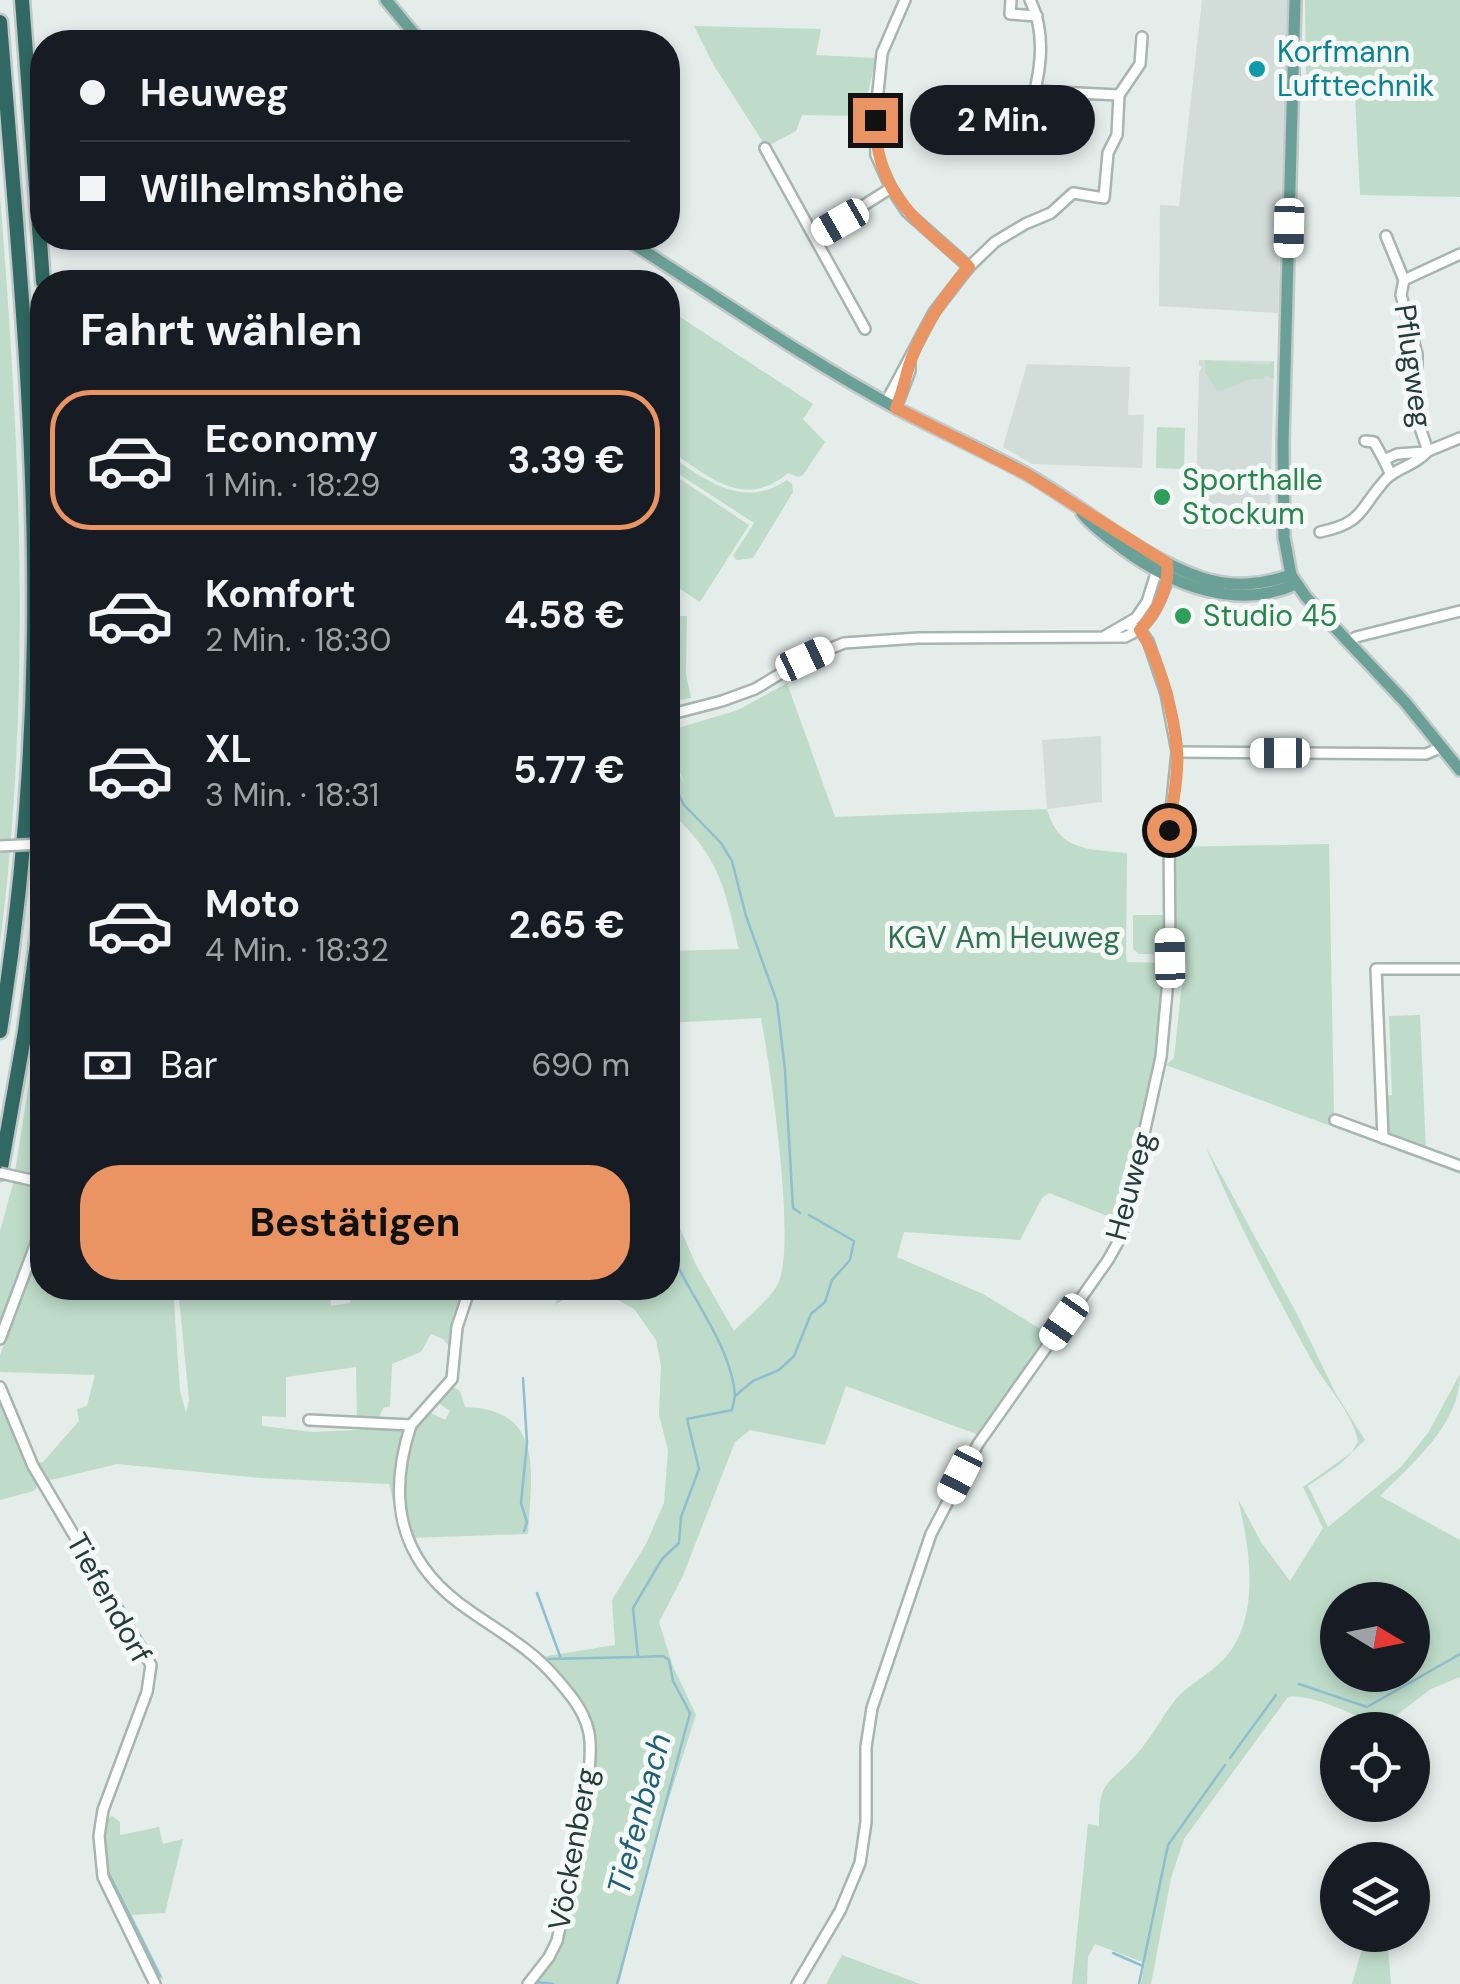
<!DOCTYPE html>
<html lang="de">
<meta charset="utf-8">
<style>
body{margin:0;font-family:"DM Sans",sans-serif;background:#20242c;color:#f1f3f6;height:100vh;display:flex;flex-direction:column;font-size:38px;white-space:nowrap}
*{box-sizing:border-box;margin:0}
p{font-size:32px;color:#9ea1a6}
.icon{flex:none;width:55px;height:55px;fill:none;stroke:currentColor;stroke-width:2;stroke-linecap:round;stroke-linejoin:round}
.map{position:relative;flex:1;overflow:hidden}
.sheet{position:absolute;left:30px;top:270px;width:650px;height:1030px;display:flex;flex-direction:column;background:#171b24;border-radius:40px;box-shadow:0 5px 15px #0003}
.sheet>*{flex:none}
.banner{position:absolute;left:30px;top:30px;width:650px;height:220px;border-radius:40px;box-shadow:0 5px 15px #0003;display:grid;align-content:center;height:220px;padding:0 50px;background:#171b24}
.needle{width:65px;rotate:100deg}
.controls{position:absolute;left:1320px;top:1582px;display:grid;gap:20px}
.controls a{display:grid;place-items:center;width:110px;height:110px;border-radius:50%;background:#171b24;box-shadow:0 5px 15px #0003;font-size:50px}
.end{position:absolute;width:45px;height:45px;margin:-22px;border:12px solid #eb9463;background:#111;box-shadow:0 0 0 5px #111}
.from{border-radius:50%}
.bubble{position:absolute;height:70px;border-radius:35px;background:#171b24;box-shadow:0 5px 15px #0003;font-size:32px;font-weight:700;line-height:70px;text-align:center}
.car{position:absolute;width:30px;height:60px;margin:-30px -15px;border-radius:12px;box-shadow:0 0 8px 2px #0007;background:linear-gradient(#fff 24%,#345 0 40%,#fff 0 76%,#345 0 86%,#fff 0)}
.banner b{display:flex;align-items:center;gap:35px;height:95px;font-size:38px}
.banner b+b{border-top:2px solid #363941}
.banner i{width:25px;height:25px;background:#f1f3f6}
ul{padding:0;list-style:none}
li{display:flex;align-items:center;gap:30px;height:140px;margin:0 20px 15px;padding:0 30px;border:5px solid transparent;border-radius:40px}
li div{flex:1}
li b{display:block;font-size:38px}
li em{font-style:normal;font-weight:700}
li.active{border-color:#eb9463}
li>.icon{width:90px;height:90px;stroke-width:1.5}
h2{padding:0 50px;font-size:45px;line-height:120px}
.pay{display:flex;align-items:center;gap:25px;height:110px;padding:0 50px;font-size:38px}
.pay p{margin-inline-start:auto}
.primary-button{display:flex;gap:20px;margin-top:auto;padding:20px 50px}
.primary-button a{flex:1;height:115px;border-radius:40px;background:#eb9463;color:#111;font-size:40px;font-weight:700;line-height:115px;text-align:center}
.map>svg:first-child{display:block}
</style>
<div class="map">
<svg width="1460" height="1984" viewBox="0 0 1460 1984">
<rect width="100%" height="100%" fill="#e4edea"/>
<g fill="#d2dcd9">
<polygon points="1202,0 1287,0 1278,313 1159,306 1160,205 1179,206"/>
<polygon points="1199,360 1274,361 1270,510 1196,502 1199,372 1202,367 1199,366"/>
<polygon points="1027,364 1130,367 1128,415 1144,415 1142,468 1032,464 1003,447"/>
<polygon points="1101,736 1102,802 1047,809 1042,740"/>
</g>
<g fill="#bedcc9" fill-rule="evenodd">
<polygon points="1305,0 1460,0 1460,197 1360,195 1354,76 1306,74"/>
<polygon points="694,26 821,29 816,55 876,58 866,101 866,116 802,115 796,131 766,147 713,64"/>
<path d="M0,195C20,449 32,691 0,944Z"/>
<path d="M668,309L813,404L803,419L825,442L803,475L798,477L788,473C743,511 707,475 668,449Z"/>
<path d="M1205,360L1268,365L1274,361V379L1265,375L1264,379C1240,377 1236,389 1217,391L1205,372Z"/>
<polygon points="1157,427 1185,428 1184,469 1156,468"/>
<path d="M668,454C705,480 743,510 787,480L792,484L793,492L753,558L737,560L733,556L754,523L668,467Z"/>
<polygon points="668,471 749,525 700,602 668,581"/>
<polygon points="668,616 687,616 686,674 691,698 668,702"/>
<path d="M787,683L835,817L1047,809C1059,852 1089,849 1127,853L1126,958L1128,962L1165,963L1155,1063L1122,1206L1115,1219L1049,1193L1042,1198L1020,1240L904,1232L897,1257L983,1294L1047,1333L979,1435L846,1386L825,1445L750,1430L735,1442L682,1578L659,1622L672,1664L696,1715L653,1848L619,1984H523L552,1942L588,1756L597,1752C589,1706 572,1689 541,1657L615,1645L612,1600L646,1544L664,1503L668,1450L659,1415L661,1366L656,1340L634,1309L609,1295L576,1292L555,1305L561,1288H668V1200L696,1265L734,1331C747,1317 767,1302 777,1286C798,1249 770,1066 761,1018L668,1023V951L739,949C725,889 721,861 675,816L668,818V749L685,786L668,741V731L738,710Z"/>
<polygon points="1329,844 1334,1113 1362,1124 1360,1133 1460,1170 1460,1174 1166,1065 1174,1058 1182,983 1173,982 1173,847"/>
<polygon points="1133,915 1165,915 1165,954 1139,954 1133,949"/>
<polygon points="42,1001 42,1219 0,1335 0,1231 13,1184"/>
<polygon points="1420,1015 1426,1152 1386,1134 1384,1096 1392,1095 1389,1016"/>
<path d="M1206,1147L1298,1316L1336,1394L1365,1440L1339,1465L1308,1486L1328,1527L1401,1467L1428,1433L1460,1374C1460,1424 1413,1463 1380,1496L1460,1540V1677L1431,1689L1381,1727C1357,1717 1313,1693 1288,1697L1184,1839L1171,1878L1151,1984H1141L1145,1963L1095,1944L1088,1957L1087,1984H1072L1088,1824L1099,1826C1099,1779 1107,1787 1135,1756C1151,1739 1161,1718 1175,1700C1188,1685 1208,1675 1222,1661C1262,1621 1250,1549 1238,1499L1261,1542L1290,1581L1323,1528L1303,1487L1352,1452L1358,1441C1352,1412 1326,1386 1312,1361C1274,1291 1236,1221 1206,1147ZM1338,1600H1412V1675H1338Z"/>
<path d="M42,1246V1288H173L180,1391L186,1413L189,1400L178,1288H309L310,1293L330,1292L331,1306L350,1303L351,1288H464L453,1315L451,1349L443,1339L431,1334L421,1352L392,1364L390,1406L383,1408L378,1420L357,1419L356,1367L286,1377V1417L262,1416V1426L313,1432L359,1430L369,1425L406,1429L419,1425L429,1412L445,1420L450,1411L436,1401L450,1385L460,1391L465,1407C546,1409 531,1475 528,1534L410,1538L405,1523L398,1522L389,1484L260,1478L117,1464L39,1483L34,1491L0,1500V1389L27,1463L43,1462L79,1421L77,1409L87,1406L95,1375L0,1372V1355Z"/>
<polygon points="112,1816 120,1822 120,1835 159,1827 163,1844 183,1839 165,1913 132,1915 163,1978 156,1984 149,1984 100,1887 105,1876 104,1822"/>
<polygon points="1366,1935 1387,1935 1391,1984 1352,1984"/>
<polygon points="842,1955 920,1984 826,1984"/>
</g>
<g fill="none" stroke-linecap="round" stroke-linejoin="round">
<g stroke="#8fbece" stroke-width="2.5">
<polyline points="668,752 672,773"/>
<polyline points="676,789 684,805 721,843 732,861 746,916 777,1002 785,1070 793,1208 800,1213"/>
<path d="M668,1245C686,1292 732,1345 735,1396"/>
<polyline points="523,1378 527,1443 521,1503 527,1522 524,1531"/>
<polyline points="537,1593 560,1656"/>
<polyline points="549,1659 637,1657"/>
<polyline points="1299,1684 1367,1707 1460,1654"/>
<polyline points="1230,1758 1276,1695"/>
<polyline points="108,1872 160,1976"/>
<polyline points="1113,1953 1143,1966"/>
<polyline points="536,1982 553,1984"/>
<polyline points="617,1984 690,1713 673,1681 669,1660 663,1656 638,1657 633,1608 662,1559 679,1543 681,1517 699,1469 687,1419 732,1410 735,1396 753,1381 779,1370 794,1356 811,1314 825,1302 832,1280 850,1260 854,1241 809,1215"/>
<polyline points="1139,1984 1168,1845 1225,1765"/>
</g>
<defs>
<g id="minor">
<polyline points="905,0 882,53 875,121 876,155 891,188 907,212 969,267"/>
<polyline points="1011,0 1010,14 1037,16"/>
<polyline points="1036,91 1119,95"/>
<path d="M1027,116C1040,81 1048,35 1030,0"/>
<polyline points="765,148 865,329"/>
<polyline points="815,236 891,188"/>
<polyline points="1386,236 1404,280 1401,295 1417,354 1417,419 1428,451 1460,438"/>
<polyline points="1404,280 1460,254"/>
<polyline points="886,402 934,312 969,267 995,242 1025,224 1051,213 1073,193 1104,198 1108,153 1117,135 1119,95 1140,64 1142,37"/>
<polyline points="896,408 910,371 910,361"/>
<polyline points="1365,441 1374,442 1384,460"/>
<polyline points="1391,475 1384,460 1397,454 1425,452"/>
<path d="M1320,532C1365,523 1359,508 1387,478C1399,467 1416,465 1428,451"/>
<polyline points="1105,636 1136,618 1147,602 1157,570"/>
<polyline points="1349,642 1356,637 1460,611"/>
<path d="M668,715L722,701L755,689L805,659L844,643L918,638L1125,637C1152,626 1159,602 1169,577"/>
<polyline points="1177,752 1426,754 1442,747"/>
<polyline points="1335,1120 1460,1166"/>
<polyline points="1383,1138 1376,969 1460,969"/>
<polyline points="0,1339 42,1227"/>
<polyline points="0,1387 33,1466 151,1665 147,1692 103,1810 99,1836 103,1877 155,1984"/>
<polyline points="309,1420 411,1425 452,1379 457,1327 470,1288"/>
<path d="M411,1425C388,1495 397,1556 459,1603C492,1628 528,1645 556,1678C569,1693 583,1709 588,1729C599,1765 566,1898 557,1941L549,1957L528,1984"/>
<polyline points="797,1984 840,1911 860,1863 866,1822 866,1747 872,1708 931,1534 978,1444 1108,1260 1121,1237 1161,1057 1170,958 1169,830 1177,752 1166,694 1148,641 1140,630 1128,625"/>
</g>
<g id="major">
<polyline points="386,0 421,42"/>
<polyline points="1295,0 1283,444 1284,537 1291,575 1306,597 1405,702 1460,770"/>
<path d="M624,238C714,295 802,357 896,408C938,430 983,450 1025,473C1084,506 1137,556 1202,578C1233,588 1261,585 1291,575"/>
<path d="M1082,513C1093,527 1108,537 1122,548C1172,585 1236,611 1296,584"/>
</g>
<g id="highway">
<polyline points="22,0 43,282"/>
<path d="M0,22C16,227 37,432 34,637C32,769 21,901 0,1031"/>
<polyline points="0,1173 25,1031 42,906"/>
</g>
</defs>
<use href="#minor" stroke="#a7b5b1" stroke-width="14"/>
<use href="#major" stroke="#c2c9c8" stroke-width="16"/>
<use href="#highway" stroke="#c2c9c8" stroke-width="19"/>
<use href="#minor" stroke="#fff" stroke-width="9"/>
<use href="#major" stroke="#6ba098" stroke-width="11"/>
<use href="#highway" stroke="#316863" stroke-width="14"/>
<defs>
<g id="minor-bridge">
<polyline points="0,846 42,844"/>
<polyline points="0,1173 40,1182"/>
</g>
</defs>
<use href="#minor-bridge" stroke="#a7b5b1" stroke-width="14" stroke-linecap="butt"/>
<use href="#minor-bridge" stroke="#fff" stroke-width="9"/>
</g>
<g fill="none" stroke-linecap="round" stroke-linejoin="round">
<path stroke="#eb9463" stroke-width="12" d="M875,120C876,195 918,222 969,267C946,294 926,322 913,355C906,371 904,390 896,408L1026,474L1167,563C1170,587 1157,612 1140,630C1159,657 1175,717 1177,751C1179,776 1172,805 1169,830"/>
</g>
<circle fill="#0f9aa8" stroke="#f4f9f7" stroke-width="4" cx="1257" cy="69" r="10"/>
<g fill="#2e9e5b" stroke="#f4f9f7" stroke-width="4">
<circle cx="1162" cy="497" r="10"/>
<circle cx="1183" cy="616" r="10"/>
</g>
<g text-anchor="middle" stroke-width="10" stroke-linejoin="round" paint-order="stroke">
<g font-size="30" fill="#0d838f" stroke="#f4f9f7" text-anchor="start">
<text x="1277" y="62">Korfmann<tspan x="1277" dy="34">Lufttechnik</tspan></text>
</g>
<g font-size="30" fill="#243d39" stroke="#f4f9f7">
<text transform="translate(1413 366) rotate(82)" y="10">Pflugweg</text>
<text transform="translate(1130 1186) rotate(-75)" y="10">Heuweg</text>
<text transform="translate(109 1598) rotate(61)" y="10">Tiefendorf</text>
<text transform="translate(573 1849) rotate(-80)" y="10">Vöckenberg</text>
</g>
<g font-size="30" fill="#27864d" stroke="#f4f9f7" text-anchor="start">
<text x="1182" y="490">Sporthalle<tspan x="1182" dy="34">Stockum</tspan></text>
<text x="1203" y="626">Studio 45</text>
</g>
<g font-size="30" fill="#307251" stroke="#f4f9f7">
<text x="1004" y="948">KGV Am Heuweg</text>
</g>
<g font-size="32" font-style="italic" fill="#215f76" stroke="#f4f9f7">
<text transform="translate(639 1814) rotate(-75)" y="11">Tiefenbach</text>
</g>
</g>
</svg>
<div class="controls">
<a><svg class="needle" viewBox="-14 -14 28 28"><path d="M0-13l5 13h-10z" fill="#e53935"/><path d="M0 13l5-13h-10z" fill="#9ea1a6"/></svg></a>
<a><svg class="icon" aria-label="locate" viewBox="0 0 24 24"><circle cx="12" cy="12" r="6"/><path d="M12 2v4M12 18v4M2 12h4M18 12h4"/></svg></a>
<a><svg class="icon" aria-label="layers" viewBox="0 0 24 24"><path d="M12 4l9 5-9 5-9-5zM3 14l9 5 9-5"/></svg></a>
</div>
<i class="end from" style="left:1169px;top:830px"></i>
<i class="end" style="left:875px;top:120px"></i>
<div class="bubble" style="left:910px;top:85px;width:185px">2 Min.</div>
<i class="car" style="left:840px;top:222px;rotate:240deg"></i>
<i class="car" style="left:1289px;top:228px;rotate:181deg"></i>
<i class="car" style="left:805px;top:659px;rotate:65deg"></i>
<i class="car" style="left:1280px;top:753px;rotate:270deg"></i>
<i class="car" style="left:1170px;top:958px;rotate:359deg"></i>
<i class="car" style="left:1064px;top:1322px;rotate:215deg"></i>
<i class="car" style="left:960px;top:1475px;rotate:207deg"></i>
<div class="banner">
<b><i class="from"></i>Heuweg</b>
<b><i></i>Wilhelmshöhe</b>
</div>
<section class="sheet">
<h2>Fahrt wählen</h2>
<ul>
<li class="active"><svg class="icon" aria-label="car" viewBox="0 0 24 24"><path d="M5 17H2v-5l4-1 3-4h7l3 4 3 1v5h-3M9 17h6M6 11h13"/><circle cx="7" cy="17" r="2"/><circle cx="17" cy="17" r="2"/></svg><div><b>Economy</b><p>1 Min. · 18:29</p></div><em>3.39 €</em></li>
<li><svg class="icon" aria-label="car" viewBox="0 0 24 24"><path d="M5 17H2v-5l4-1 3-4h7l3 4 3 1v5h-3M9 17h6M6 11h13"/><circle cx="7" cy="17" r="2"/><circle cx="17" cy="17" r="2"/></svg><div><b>Komfort</b><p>2 Min. · 18:30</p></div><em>4.58 €</em></li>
<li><svg class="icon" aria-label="car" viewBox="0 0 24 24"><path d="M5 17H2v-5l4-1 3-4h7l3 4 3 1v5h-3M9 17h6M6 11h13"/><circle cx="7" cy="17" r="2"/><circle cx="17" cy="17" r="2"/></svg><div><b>XL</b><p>3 Min. · 18:31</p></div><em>5.77 €</em></li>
<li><svg class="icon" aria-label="car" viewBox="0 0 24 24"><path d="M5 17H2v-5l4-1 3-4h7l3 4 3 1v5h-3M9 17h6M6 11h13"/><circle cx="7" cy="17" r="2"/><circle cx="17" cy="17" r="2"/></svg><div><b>Moto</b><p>4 Min. · 18:32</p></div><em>2.65 €</em></li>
</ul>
<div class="pay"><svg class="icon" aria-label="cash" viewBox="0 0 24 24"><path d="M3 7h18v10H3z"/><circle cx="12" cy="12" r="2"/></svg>Bar<p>690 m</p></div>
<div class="primary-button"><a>Bestätigen</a></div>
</section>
</div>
